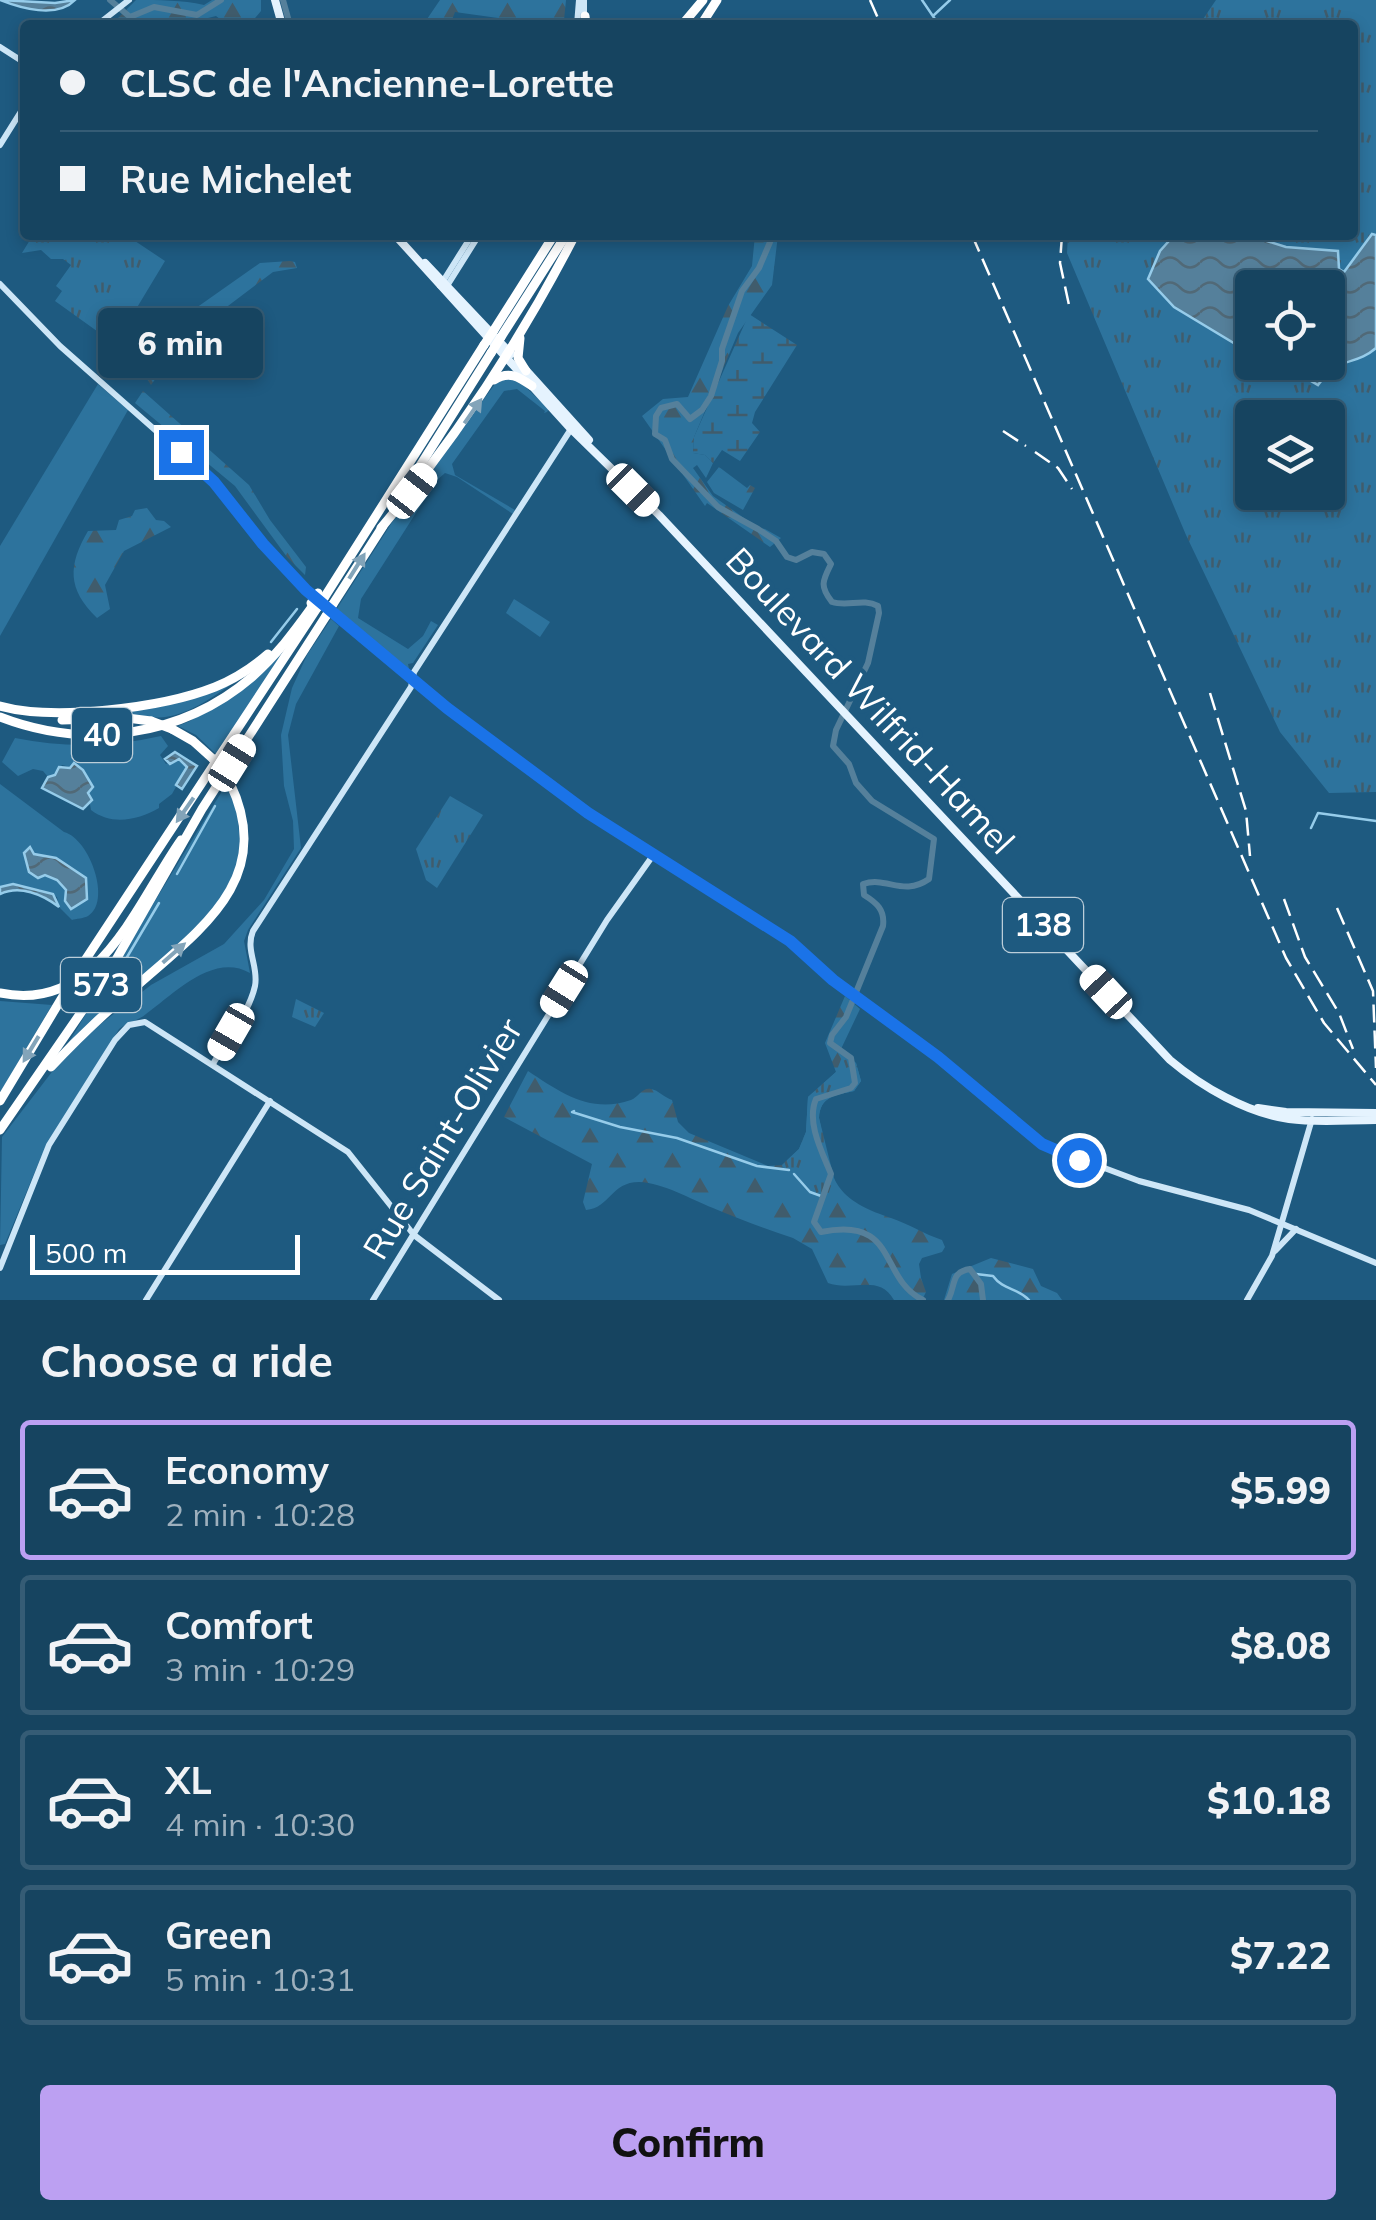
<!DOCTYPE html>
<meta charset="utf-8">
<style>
body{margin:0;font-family:Mulish,sans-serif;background:#234e69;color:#f1f3f6;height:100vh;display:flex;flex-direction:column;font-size:38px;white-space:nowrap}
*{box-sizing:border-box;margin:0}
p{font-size:32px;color:#9eb0bd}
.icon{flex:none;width:55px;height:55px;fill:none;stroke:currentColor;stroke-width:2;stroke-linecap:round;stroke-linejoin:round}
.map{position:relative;height:1300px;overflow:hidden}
.drawer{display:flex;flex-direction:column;background:#164460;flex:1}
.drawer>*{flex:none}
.hud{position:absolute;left:20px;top:20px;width:1338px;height:220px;border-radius:10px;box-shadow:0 5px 15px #0003,0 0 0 2px #355c75;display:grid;align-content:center;height:220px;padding:0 40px;background:#164460}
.fabs{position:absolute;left:1235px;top:270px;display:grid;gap:20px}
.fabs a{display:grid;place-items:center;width:110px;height:110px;border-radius:10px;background:#164460;box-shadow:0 5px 15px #0003,0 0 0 2px #355c75;font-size:50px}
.scale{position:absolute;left:30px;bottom:25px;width:270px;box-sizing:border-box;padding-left:10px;border:5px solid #fff;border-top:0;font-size:28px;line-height:35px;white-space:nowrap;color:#fff;-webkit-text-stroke:8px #1e5a80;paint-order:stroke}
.end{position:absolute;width:45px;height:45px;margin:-22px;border:12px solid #1a73e8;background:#fff;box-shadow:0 0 0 5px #fff}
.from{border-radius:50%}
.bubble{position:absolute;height:70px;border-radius:10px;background:#164460;box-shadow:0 5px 15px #0003,0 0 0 2px #355c75;font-size:32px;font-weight:800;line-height:70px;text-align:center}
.car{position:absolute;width:30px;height:60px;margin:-30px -15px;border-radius:12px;box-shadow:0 0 8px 2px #0007;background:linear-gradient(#fff 24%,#345 0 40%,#fff 0 76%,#345 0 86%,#fff 0)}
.hud b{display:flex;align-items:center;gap:35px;height:95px;font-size:38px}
.hud b+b{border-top:2px solid #355c75}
.hud i{width:25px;height:25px;background:#f1f3f6}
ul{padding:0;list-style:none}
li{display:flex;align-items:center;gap:30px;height:140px;margin:0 20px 15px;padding:0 20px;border:5px solid #355c75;border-radius:10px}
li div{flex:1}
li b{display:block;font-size:38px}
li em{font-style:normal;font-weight:800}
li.selected{border-color:#bca0f2}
li>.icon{width:90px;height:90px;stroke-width:1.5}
h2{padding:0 40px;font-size:45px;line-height:120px}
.primary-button{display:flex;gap:20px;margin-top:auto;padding:20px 40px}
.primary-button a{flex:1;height:115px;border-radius:10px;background:#bca0f2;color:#111;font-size:40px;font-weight:800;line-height:115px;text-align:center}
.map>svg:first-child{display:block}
</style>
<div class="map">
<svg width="1376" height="1300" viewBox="0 0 1376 1300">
<defs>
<pattern id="forest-firs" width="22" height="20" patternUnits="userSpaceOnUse" patternTransform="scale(2.5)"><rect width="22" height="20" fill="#2d739d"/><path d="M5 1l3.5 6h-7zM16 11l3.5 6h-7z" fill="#405c6c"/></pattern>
<pattern id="wetland-marsh" width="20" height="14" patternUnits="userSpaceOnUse" patternTransform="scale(2.5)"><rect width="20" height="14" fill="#2d739d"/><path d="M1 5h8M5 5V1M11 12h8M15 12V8" fill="none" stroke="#405c6c"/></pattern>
<pattern id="park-tufts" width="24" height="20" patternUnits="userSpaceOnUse" patternTransform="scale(2.5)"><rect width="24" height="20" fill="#2d739d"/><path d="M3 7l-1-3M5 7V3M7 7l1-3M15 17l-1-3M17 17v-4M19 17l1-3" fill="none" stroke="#405c6c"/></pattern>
<pattern id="water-waves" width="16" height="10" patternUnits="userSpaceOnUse" patternTransform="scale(2.5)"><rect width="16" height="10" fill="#55809b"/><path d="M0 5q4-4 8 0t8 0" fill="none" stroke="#516977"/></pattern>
</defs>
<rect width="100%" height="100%" fill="#1e5a80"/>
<g fill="#2d739d">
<polygon points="504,377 519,381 549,409 547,412 544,413 545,411 517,389 504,391 452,464 455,475 515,510 513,514 457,477 445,473 437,480 361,599 358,618 408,649 423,636 431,621 438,625 413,663 408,664 409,669 336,610 391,524 498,380"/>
<polygon points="98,384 128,410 0,636 0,546"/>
<path d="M331,619L339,626L296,704L288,735L301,848L248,930L244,941L250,973C213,952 174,994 146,1014C138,1021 128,1022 119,1029L41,1157L5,1244L0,1245L2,1137L71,1047L151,985L224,944L264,900L294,849L293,821L284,786L281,735L292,688L307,655Z"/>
<polygon points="282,653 217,755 196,735 178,726 190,721"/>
<path d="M236,681C216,695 190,714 165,717C154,719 125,713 110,713L179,700Z"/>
<path d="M161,736L168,746L160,755L166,764L179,759L187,767L172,794L159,804V808C138,820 112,826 91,810L88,793L93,786L83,770L62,765L55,776L48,777L43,771L33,769L18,776L2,762L15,738C65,748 111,747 161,736Z"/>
<polygon points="227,783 237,809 240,844 238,861 224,897 199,927 67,1045"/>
<path d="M0,784L64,832C90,839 112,902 88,916C85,918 75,919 72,920L59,907L57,897L39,889L0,887Z"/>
<polygon points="0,1001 52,1005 0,1093"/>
</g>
<g fill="url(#forest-firs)">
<path d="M136,0C158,0 182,0 204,5L212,0H261V11L249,25H228L216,16L192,22L155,21L120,25L116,20Z"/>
<polygon points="440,0 566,0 564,20 555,25 499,25 498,18 455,12 450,25 423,25"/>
<polygon points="755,235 778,235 772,285 738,333 694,437 693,453 705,455 713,463 706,478 697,465 693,468 713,496 758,528 765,529 781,538 770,547 707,503 705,506 642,416 663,399 688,397 728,306 752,266"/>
<polygon points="290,261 295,262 297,268 273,272 183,340 151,385 147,379 154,359 196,308 260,263"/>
<polygon points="143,391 249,485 270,520 306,567 305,575 287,557 235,486 135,403"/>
<polygon points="719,467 747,488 750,485 755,488 743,510 714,493 707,482"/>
<path d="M147,508L156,520L164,521L171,527L124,551L105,585L110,609L97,618C67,589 68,565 88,531L116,530L119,520L132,516L135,510Z"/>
<path d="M845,996L860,1009L841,1049L856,1063L861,1081L854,1091C836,1095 820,1096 819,1118C832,1179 829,1197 891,1218C909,1224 924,1234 942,1240L945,1247L942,1252L922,1258L919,1264L921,1278L926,1292L922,1300H894C879,1273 852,1292 828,1283L812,1249L793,1238C766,1229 739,1219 713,1208C690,1199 664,1183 639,1182C611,1182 610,1208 586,1210L583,1202L592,1164L504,1117L528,1071C561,1093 591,1114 631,1100C639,1097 642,1087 651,1089C658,1090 665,1098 672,1100L678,1122L689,1133L768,1166L782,1165L799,1149L806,1132L808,1097L836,1072L825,1043Z"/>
<polygon points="991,1258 1033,1269 1041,1286 1057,1293 1062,1300 944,1300 952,1274"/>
</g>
<polygon fill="url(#wetland-marsh)" points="749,314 797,345 755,412 752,423 760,432 740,461 722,450 713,463 705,455 693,453 694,437"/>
<g fill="url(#park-tufts)" fill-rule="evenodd">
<path d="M1216,0H1376V792L1329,793L1280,732L1186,535L1067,253L1068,235H1352V25H1199ZM1252,288H1328V362H1252ZM1252,418H1328V492H1252Z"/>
<polygon points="33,235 126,235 165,261 115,344 55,301 62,291 56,286 71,265 63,259 51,259 41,250 22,253"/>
<polygon points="514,599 550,622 540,637 506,613"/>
<polygon points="450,796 483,815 437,888 426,880 416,849"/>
<polygon points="296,999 324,1013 315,1027 292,1017"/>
<path d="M842,1057L856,1063L861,1081L854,1091C836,1095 820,1096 819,1118L835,1182L843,1195L842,1200C815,1211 789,1191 782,1165L799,1149L806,1132L808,1097L836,1072Z"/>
</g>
<g fill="url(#water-waves)" stroke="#96ccea" stroke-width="2.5">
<path d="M0,0L55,3L75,0C57,19 20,8 0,0Z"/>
<path d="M1372,234L1376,235V348C1354,367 1341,354 1318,385L1297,373L1294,363L1328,362V288H1252V354L1174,307L1148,279L1160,251L1168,242L1166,235H1248L1286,247L1338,251L1339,269L1344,272Z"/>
<polygon points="139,320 150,320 153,323 153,337 134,364 124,364 121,355"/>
<polygon points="175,752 197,766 182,789 176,785 187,767 179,759 170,764 165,759"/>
<polygon points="74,763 83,770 93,787 88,793 92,800 83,809 42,788 48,777 55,775 59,767 70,768"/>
<polygon points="30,847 34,854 56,858 86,878 87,899 71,909 65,901 66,890 57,880 45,875 38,878 29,872 24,853"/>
<path d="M13,884L53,894L59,907C42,894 20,885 0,894V887Z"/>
</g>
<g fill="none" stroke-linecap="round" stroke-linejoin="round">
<g stroke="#96ccea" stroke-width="2.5">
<polyline points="922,0 939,25"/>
<polyline points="934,15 950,0"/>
<polyline points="271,642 297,609"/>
<polyline points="1311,828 1318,813 1376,821"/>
<polyline points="177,874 215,806"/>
<polyline points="104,996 159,903"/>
<polyline points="574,1111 572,1112 620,1127 677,1138 757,1166 789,1170"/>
<polyline points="794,1174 810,1192 821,1196"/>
<path d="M976,1274L993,1276C1003,1290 1018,1288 1029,1300"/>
</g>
<g stroke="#55809b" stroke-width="6">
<polyline points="110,0 130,17 154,7 197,15 221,0"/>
<polyline points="283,0 290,25"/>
<path d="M773,235L759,268L742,291L722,349V361L711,396L702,410L690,419L677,404L661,408L656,416L655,434L665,440L672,459L718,507L758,529L776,541L787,557L796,560L812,552L824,554L831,564C823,580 819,586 832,602C848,607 863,598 878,606L879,613L868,663L836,730L833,746L849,764L856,783L872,801L934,839L929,879C903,897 887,876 863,884L864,895C877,903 885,910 883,926L846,1017L832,1035L830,1043L851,1058L855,1083L851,1088L816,1099C806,1122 822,1152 831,1174L814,1222L821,1232C899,1216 878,1278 923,1300"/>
<path d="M948,1300C956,1286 950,1272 970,1269L981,1284L983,1300"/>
</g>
<g stroke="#cde6f7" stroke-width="6">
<polyline points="584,0 584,19"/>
<polyline points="97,25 129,0"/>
<polyline points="577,25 579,0"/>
<polyline points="0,47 25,63"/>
<polyline points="0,145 25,105"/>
<polyline points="0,284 60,346 214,482 263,545 315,598"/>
<polyline points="440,286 472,235"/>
<polyline points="447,286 479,235"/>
<polyline points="328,610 447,708 568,799 790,941 833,980 938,1057 1043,1145 1139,1181 1249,1210 1376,1263"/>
<path d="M213,1064C226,1041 249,1013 255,986C259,967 245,950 253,931L411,687L414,672L571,429"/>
<polyline points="1275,1251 1296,1229"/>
<polyline points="0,1268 49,1145 115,1040 129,1025 145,1022 348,1152 414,1235 499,1300"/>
<polyline points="146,1300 270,1101"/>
<polyline points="373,1300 607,920 654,854"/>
<polyline points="1247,1300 1272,1256 1312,1119"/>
</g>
<g stroke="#e5f3fe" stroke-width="8">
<polyline points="275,0 282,25"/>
<path d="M395,235L571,429L659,515L1170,1060C1202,1087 1247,1113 1289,1119C1317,1123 1348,1120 1376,1120"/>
<polyline points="425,263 511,354"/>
<polyline points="524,368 589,440"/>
<polyline points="1258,1108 1286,1112 1376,1113"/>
</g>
<g stroke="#fff" stroke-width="9">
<polyline points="585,16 586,25"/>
<polyline points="682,25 703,0"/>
<polyline points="701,25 717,0"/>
<polyline points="494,330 554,235"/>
<polyline points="501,337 566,235"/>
<polyline points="520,338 518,358 526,371"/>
<path d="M494,380C509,370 519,377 532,386"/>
<polyline points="396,504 491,353"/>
<path d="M381,528C457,437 521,340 575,235"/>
<polyline points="324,598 484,345"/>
<polyline points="333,604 383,526"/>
<path d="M0,706C54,721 162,708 215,687C235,679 252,668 268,654"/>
<path d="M0,717C85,750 182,737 252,677C276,656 294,632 312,607"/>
<polyline points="62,720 127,718 151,721"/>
<polyline points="172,729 193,741 213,759"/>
<polyline points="78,971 317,608"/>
<path d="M0,993C98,1014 136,904 181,840"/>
<path d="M51,1067C79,1037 109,1009 141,982C204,927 275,876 230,783"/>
<polyline points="0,1101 63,996"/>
<polyline points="0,1130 109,972 202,809 326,616"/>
</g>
<g stroke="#fff" stroke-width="2.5" stroke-dasharray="18 8" stroke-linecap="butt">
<polyline points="870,0 881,25"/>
<polyline points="972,235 1286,958 1324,1023 1376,1085"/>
<polyline points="1062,235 1060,263 1069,305"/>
<polyline points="1003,431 1026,446"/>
<polyline points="1035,452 1058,468 1072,489"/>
<polyline points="1210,693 1246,811 1250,856"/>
<polyline points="1284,899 1305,957 1339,1013 1353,1049"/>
<polyline points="1337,908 1373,991 1376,1068"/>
</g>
<g stroke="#fff" stroke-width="9">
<polyline points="484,345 494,330"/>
<polyline points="491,353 501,337"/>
<polyline points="311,603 318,593"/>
<polyline points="317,608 324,598"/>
<polyline points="326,616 333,604"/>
<polyline points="151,721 172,729"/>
<polyline points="213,759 230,783"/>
</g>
</g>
<defs><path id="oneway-solid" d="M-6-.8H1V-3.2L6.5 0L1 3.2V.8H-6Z" transform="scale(2.5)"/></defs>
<g fill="#83a4b9">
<use href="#oneway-solid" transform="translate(473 411) rotate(-55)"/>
<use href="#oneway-solid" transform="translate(357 566) rotate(-58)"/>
<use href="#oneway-solid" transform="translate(185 810) rotate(125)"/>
<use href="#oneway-solid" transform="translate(174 953) rotate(-41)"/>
<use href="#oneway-solid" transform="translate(31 1049) rotate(121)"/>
</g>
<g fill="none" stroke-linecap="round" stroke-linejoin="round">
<polyline stroke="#1a73e8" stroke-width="12" points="181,452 214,482 263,544 306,590 447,708 588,813 790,941 833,980 938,1057 1042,1144 1079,1160"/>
</g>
<g text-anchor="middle" stroke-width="9" stroke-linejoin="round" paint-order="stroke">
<g fill="#1e5a80" stroke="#bcced9" stroke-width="2.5">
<rect x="72" y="708" width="60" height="54" rx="8"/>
<rect x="1003" y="898" width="80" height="54" rx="8"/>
<rect x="61" y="958" width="80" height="54" rx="8"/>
</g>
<g font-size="32" font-weight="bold" fill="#fff">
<text x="102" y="746">40</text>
<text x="1043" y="936">138</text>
<text x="101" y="996">573</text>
</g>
<g font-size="35" fill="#fff" stroke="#1e5a80">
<text transform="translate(870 701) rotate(47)" y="12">Boulevard Wilfrid-Hamel</text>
<text transform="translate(443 1139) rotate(-59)" y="12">Rue Saint-Olivier</text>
</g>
</g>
</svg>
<div class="fabs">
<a><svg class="icon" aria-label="locate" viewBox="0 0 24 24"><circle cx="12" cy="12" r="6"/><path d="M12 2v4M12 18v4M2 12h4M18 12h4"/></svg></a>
<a><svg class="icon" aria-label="layers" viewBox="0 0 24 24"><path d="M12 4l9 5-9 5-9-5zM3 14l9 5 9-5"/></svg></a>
</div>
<div class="scale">500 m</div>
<i class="end from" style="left:1079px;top:1160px"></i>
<i class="end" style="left:181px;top:452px"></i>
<div class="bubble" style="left:98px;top:308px;width:165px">6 min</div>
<i class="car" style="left:633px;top:490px;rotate:135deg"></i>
<i class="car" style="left:412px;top:491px;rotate:38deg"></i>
<i class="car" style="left:232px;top:763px;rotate:32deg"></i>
<i class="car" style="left:564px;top:989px;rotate:212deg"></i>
<i class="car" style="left:1106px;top:992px;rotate:317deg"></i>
<i class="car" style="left:231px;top:1032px;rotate:210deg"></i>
<div class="hud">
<b><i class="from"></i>CLSC de l'Ancienne-Lorette</b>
<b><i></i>Rue Michelet</b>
</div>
</div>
<section class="drawer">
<h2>Choose a ride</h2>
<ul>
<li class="selected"><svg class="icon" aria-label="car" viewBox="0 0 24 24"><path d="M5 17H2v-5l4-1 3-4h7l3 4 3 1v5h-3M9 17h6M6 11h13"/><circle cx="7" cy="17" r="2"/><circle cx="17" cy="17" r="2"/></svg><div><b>Economy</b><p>2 min · 10:28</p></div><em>$5.99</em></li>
<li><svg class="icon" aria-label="car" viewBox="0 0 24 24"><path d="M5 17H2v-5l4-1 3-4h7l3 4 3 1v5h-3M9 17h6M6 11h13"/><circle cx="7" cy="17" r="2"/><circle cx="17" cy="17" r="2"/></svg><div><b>Comfort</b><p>3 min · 10:29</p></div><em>$8.08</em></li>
<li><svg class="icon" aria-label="car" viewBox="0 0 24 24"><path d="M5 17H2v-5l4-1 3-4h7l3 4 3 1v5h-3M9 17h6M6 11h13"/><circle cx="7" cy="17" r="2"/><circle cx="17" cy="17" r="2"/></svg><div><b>XL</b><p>4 min · 10:30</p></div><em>$10.18</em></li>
<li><svg class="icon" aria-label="car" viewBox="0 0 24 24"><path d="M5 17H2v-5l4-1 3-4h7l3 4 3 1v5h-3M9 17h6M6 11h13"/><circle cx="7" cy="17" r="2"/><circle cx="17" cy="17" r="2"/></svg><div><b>Green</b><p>5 min · 10:31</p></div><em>$7.22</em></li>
</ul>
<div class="primary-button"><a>Confirm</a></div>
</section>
